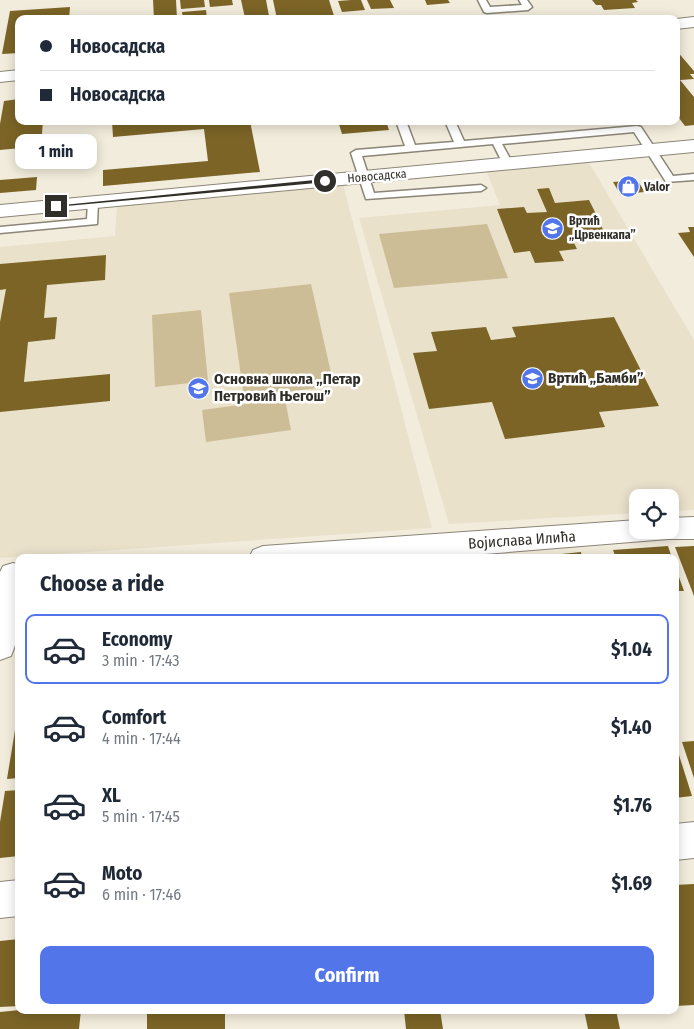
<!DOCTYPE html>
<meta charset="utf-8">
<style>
body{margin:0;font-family:"Fira Sans Condensed",sans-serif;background:#f6f6f7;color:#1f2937;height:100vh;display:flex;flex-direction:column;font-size:19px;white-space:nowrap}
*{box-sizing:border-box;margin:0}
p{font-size:16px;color:#747a83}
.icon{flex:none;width:28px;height:28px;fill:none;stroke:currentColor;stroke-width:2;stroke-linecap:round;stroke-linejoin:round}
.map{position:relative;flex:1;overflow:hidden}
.drawer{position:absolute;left:15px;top:554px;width:664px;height:460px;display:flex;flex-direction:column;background:#fff;border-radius:10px;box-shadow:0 2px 12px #0003}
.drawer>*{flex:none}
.guide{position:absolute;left:15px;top:15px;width:665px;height:110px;border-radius:10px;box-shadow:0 2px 12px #0003;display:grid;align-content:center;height:110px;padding:0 25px;background:#fff}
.fabs{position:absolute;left:629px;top:489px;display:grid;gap:10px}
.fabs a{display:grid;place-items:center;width:50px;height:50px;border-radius:10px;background:#fff;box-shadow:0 2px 12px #0003;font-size:25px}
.end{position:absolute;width:22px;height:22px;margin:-11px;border:6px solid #312f29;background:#fff;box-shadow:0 0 0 2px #fff}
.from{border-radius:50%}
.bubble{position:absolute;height:35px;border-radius:10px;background:#fff;box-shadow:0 2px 12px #0003;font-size:16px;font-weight:700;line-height:35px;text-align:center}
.guide b{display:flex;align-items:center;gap:18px;height:48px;font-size:19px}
.guide b+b{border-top:1px solid #e0e1e3}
.guide i{width:12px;height:12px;background:#1f2937}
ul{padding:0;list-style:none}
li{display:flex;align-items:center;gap:15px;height:70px;margin:0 10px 8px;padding:0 15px;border:2px solid transparent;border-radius:10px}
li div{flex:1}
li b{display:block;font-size:19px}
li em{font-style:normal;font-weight:700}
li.selected{border-color:#5275e9}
li>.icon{width:45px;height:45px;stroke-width:1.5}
h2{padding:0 25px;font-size:22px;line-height:60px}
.action{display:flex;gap:10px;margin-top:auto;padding:10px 25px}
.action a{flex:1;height:58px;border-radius:10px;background:#5275e9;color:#fff;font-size:20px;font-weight:700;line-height:58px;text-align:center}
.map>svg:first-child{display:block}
</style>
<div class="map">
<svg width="694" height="1029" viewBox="0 0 694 1029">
<rect width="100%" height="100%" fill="#f2ecdc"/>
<g fill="#eae1cb">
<polygon points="588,161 694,340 694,510 670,511 670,498 638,498 637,513 449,524 359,218 500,205 486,170"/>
<polygon points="343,184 432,528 0,558 0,247 115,236 117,204"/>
</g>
<g fill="#cdbd96">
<polygon points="487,224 508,278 394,288 379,234"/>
<polygon points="311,284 334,386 244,397 229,293"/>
<polygon points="201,310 208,381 155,387 152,315"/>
<polygon points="285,399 291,430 206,442 202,410"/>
</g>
<g fill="#7b6426">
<polygon points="153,0 176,0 177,19 154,19"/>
<polygon points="180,0 204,0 205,7 181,9"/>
<polygon points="209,0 232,0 233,5 210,7"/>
<polygon points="241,0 266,0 269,16 245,18"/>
<polygon points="273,0 329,0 335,19 277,19"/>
<polygon points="351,0 361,0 365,10 342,12 338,1"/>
<polygon points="367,0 390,0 394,8 371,9"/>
<polygon points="425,0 448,0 450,3 427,5"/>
<polygon points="592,0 636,0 638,2 632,3 635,8 604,10 601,5 596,5"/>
<polygon points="70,7 69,19 19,19 19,53 2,54 10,11"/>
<polygon points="206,10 207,19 183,19 182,12"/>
<polygon points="149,15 149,19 125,19 125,17"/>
<polygon points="676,50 694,71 694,74 690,74 694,79 680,80 694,97 694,125 685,126 676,114"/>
<polygon points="19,99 19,121 43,121 41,146 0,150 0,124 4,101"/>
<polygon points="112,121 250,121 260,172 103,186 103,170 208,161 204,129 113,137"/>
<polygon points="338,121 386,121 389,130 342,134"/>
<polygon points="37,177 36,190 0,193 0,180"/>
<polygon points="637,180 645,192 620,194 613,182"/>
<polygon points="549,188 555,203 589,200 597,216 584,217 585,220 598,219 606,236 572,239 577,249 559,251 564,261 535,263 530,251 514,253 497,209 524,207 527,213 547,212 537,189"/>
<polygon points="688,227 694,227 694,257 678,233 690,232"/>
<polygon points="106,255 105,280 47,285 44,318 57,317 55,339 28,342 24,382 110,374 110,401 0,412 0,322 6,289 0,290 0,264"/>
<polygon points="614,317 659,406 599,412 605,427 505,439 492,402 429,409 413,353 437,351 431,332 486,327 491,340 516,337 512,327"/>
<polygon points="668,546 672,558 616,558 613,550"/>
<polygon points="694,546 694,596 675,547"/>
<polygon points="581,552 582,558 553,558 552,555"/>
<polygon points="675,566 684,591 675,591"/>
<polygon points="18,712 19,778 7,779"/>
<polygon points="694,741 694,778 682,742"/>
<polygon points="679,755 692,796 675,798 675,756"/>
<polygon points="19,790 19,856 0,858 0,822 5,791"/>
<polygon points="694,884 694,1005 675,1006 675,885"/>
<polygon points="19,939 19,1006 0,1007 0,941"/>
<polygon points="20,1010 81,1010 79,1029 0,1029 0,1012"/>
<rect x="147" y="1010" width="78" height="19"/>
<polygon points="404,1010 440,1010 443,1029 406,1029"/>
<polygon points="584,1010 616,1010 620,1029 588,1029"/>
</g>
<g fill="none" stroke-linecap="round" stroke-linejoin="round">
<defs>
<g id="service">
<polygon points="478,0 486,0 490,7 522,5 519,0 527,0 532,7 528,10 487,13 484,12"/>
<polygon points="396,121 406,121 415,145 454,142 445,121 455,121 464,141 637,126 641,127 673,176 694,174 694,180 666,182 634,132 502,144 513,164 508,167 503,164 493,144 362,156 374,193 481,185 486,188 481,191 366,199 351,153 356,150 405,146"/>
<polygon points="93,199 98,202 97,224 0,233 0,227 87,219 88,202"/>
</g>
<g id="minor">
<polygon points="694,140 694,152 0,217 0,205"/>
<polygon points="694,517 694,539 668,539 435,558 249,558 253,550 263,546 638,520 638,530 670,530 670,518"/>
<path d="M13,563L19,565C19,594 24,628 11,656L0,660V572L3,566Z"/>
<polygon points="694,822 694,858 675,860 675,824"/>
<polygon points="19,880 19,916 0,918 0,882"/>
</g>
<g id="secondary">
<polygon points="694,17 694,27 676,29 676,19"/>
<polygon points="19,70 19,80 0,82 0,72"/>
</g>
</defs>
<use href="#service" stroke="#8a8577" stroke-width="3"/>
<use href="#minor" stroke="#8a8577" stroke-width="2"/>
<use href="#secondary" stroke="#8a8577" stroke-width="2"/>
<use href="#service" fill="#fff" fill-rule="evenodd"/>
<use href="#minor" fill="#fff" fill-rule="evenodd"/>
<use href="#secondary" fill="#fff" fill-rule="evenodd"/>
</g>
<polygon fill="#312f29" points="325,179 327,182 56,207 53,206"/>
<defs>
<symbol id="shop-disc" viewBox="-11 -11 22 22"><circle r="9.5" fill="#5275e9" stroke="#fff"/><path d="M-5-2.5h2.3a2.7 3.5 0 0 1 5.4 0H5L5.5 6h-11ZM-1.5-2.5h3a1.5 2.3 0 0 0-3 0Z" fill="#fff"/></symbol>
<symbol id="school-disc" viewBox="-11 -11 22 22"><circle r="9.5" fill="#5275e9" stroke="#fff"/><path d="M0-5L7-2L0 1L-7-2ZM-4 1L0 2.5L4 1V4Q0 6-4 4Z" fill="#fff"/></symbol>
</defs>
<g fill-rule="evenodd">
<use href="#shop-disc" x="616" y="174" width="25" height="25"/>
<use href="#school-disc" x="540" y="216" width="25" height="25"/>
<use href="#school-disc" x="520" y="366" width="25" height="25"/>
<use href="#school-disc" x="186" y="376" width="25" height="25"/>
</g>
<g text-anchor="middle" stroke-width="5" stroke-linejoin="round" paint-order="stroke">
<g font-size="12" fill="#312f29" stroke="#fff">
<text transform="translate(377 176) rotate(-5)" y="4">Новосадска</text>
</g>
<g font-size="12" font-weight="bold" fill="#312f29" stroke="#fff" text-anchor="start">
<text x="644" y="191">Valor</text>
<text x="569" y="225">Вртић<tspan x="569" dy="14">„Црвенкапа”</tspan></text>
</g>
<g font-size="15" font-weight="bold" fill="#312f29" stroke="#fff" text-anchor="start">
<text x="548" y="383">Вртић „Бамби”</text>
<text x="214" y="384">Основна школа „Петар<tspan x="214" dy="17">Петровић Његош”</tspan></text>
</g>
<g font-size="15" fill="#312f29" stroke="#fff">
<text transform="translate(522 540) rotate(-4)" y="5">Војислава Илића</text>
</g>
</g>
</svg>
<div class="fabs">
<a><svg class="icon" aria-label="locate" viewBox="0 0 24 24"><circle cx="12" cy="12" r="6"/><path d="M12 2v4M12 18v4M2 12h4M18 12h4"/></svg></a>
</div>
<i class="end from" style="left:325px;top:181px"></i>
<i class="end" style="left:56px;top:206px"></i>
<div class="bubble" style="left:15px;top:134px;width:82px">1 min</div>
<div class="guide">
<b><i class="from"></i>Новосадска</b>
<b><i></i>Новосадска</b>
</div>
<section class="drawer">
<h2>Choose a ride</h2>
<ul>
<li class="selected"><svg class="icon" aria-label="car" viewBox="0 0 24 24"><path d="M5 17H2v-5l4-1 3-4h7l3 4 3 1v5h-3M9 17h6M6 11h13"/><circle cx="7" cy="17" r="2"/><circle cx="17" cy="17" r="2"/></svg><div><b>Economy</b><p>3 min · 17:43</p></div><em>$1.04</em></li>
<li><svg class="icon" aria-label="car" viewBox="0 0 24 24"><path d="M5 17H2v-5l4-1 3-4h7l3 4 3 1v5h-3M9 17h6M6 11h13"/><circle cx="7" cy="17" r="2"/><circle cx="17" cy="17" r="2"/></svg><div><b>Comfort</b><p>4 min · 17:44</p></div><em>$1.40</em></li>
<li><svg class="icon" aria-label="car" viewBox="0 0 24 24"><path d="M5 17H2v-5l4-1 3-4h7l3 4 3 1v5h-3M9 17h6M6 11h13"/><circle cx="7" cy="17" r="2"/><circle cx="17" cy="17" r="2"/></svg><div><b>XL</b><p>5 min · 17:45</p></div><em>$1.76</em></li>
<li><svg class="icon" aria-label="car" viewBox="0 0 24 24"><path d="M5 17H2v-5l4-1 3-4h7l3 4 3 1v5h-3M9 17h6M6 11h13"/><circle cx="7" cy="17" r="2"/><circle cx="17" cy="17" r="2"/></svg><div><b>Moto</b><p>6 min · 17:46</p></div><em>$1.69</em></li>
</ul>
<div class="action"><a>Confirm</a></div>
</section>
</div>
